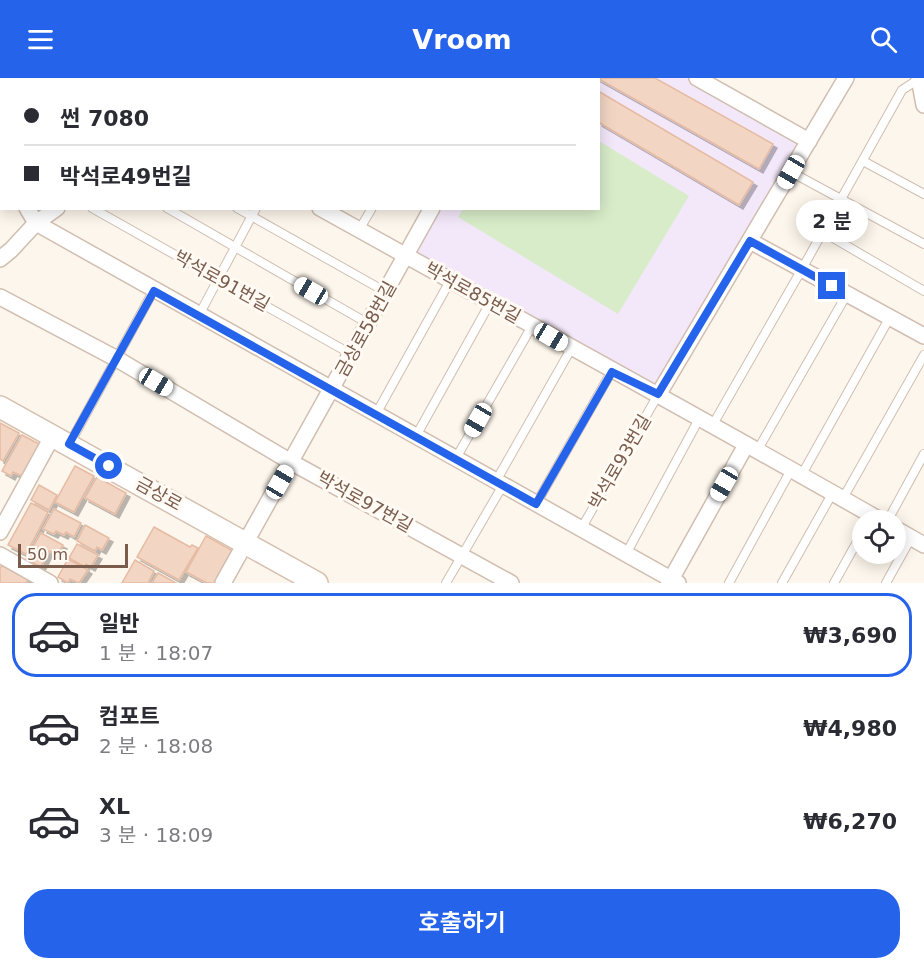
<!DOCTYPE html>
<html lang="ko">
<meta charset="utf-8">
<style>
body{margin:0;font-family:"DejaVu Sans","Noto Sans KR",sans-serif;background:#f7f7f7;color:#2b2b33;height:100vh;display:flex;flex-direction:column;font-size:22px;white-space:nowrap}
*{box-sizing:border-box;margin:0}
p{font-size:20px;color:#7c7c81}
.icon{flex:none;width:33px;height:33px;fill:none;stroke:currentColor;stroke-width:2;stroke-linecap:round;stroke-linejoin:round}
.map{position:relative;height:505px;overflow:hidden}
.side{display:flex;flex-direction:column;background:#fff;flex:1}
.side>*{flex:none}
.banner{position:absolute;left:0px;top:0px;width:600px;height:132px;box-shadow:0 3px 15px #0003;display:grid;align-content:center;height:132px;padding:0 24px;background:#fff}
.buttons{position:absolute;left:852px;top:432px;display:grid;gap:12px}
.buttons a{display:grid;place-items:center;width:54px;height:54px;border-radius:50%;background:#fff;box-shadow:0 3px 15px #0003;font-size:30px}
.scale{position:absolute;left:18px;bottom:15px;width:110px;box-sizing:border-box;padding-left:6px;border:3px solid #7a5c4d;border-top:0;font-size:16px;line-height:21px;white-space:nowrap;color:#7a5c4d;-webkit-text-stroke:4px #fffaf3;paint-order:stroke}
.end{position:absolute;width:27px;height:27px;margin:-14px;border:8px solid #2563eb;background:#fff;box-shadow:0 0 0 3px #fff}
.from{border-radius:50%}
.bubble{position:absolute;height:42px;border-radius:21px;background:#fff;box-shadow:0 3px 15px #0003;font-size:20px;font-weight:600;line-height:42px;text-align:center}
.car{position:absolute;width:18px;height:36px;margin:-18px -9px;border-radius:8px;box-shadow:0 0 4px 2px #0007;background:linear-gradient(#fff 24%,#345 0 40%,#fff 0 76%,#345 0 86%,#fff 0)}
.banner b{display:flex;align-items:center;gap:21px;height:57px;font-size:22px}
.banner b+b{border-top:2px solid #e1e1e2}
.banner i{width:15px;height:15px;background:#2b2b33}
ul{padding:10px 0 0;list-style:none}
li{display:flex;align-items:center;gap:18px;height:84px;margin:0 12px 9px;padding:0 12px;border:3px solid transparent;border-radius:24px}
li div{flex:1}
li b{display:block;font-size:22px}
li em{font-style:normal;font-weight:600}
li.active{border-color:#2563eb}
li>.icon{width:54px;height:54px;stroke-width:1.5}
.action{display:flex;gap:12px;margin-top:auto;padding:12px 24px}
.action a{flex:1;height:69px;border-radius:24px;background:#2563eb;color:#fff;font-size:24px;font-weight:600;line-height:69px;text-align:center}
header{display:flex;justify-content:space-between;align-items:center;height:78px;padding:0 24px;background:#2563eb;color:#fff;font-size:27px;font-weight:600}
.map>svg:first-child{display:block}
</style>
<header><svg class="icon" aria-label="menu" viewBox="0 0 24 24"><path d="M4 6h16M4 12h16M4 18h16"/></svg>Vroom<svg class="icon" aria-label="search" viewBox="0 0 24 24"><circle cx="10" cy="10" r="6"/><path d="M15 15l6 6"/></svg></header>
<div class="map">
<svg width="924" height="505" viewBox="0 0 924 505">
<defs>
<filter id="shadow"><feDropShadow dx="4" dy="4" stdDeviation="0" flood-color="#0004"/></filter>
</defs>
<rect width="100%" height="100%" fill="#fdf6ec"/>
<polygon fill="#f3e8fa" points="507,0 695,0 806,63 656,312 413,176 437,131 598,130 598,2 507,1"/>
<polygon fill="#d8ecc9" points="599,63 689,118 618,236 458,139 463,131 598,130"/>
<g fill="#f3d5c3" stroke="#e6bba3" stroke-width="1.5" filter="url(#shadow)">
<polygon points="597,0 655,0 773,66 759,91"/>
<polygon points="598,13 753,104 739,127 598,44"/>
<polygon points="0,345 19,355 3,383 0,381"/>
<polygon points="22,357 41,367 22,398 13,394 11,398 2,393"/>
<polygon points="75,388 94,398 74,434 55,424"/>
<polygon points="97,399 126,415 115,436 85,420"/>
<polygon points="39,407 57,417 49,432 31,422"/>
<polygon points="31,425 48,434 26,476 8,467"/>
<polygon points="54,431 81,445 74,459 66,454 64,457 56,453 54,456 43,451"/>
<polygon points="85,447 109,460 102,472 97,469 95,473 77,463"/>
<polygon points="154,449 190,469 192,467 198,470 179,502 137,479"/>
<polygon points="41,455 63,467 57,477 49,473 41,489 26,481"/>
<polygon points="206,458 235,474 218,505 207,505 186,494"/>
<polygon points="77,466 98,477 91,489 86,486 85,489 69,480"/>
<polygon points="68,481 88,492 79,505 70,501 68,505 58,499"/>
<polygon points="135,482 154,493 148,505 122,505"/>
<polygon points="3,488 28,501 26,505 0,505 0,489"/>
<polygon points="158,495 176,505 152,505"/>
</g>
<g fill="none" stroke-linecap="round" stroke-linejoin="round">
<defs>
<g id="lane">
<polyline points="265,0 267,2"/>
<polyline points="75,2 77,0"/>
<polyline points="333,2 334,0"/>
<polyline points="390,2 391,0"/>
<polyline points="0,61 2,59"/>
<polyline points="863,83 924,116"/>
<polyline points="791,94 924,166"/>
<polyline points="92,130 351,276"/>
<polyline points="167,130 369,246"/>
<polyline points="237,130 386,214"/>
<polyline points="359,152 372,130"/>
<polyline points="823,154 924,213"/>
<polyline points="199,237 256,130"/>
<polyline points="376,336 450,203"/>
<polyline points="712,348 802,191 902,12 919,1"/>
<polyline points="416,358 490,225"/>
<polyline points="70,365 154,212"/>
<polyline points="757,373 847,216"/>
<polyline points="456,380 532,248"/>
<polyline points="801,398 890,239"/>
<polyline points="496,403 571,271"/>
<polyline points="842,422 924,277"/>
<polyline points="536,426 612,293"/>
<polyline points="888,442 924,376"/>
<polyline points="581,451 658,317"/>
<polyline points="626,476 699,341"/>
<polyline points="446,505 503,407"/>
<polyline points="729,505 791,392"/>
<polyline points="782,505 832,416"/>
<polyline points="834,505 862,455"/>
<polyline points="886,505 911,460"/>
</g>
<g id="street">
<polyline points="135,0 137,2"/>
<polyline points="431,0 434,2"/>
<polyline points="697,0 809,63"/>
<polyline points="919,0 924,27"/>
<polyline points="226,2 228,0"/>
<polyline points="505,2 506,0"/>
<polyline points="0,87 2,89"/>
<polyline points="27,130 36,145 678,505"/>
<path d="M320,130C507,234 695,336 880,442"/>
<polyline points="750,163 924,258"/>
<polyline points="0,181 11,172 36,145 57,130"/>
<polyline points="0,219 117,281 291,384 511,505"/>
<polyline points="658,317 846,0"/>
<polyline points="896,451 924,467"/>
<polyline points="0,454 53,357"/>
<polyline points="0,477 50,505"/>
<polyline points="223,505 432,130"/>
<polyline points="669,505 746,367"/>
</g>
<polyline id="secondary" points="0,329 317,505"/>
</defs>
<use href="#lane" stroke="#d1beb0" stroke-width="10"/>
<use href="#street" stroke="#d1beb0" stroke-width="18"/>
<use href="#secondary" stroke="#d6c0b0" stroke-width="24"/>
<use href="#lane" stroke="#fff" stroke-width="8"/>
<use href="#street" stroke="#fff" stroke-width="15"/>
<use href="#secondary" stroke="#fff" stroke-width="21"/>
</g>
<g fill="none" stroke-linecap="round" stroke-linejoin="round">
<polyline stroke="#2563eb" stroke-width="8" points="109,388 69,366 154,213 536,426 612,294 658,316 750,163 832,208"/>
</g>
<g text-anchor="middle" stroke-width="6" stroke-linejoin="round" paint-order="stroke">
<g font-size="18" fill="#7a5c4d" stroke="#fffaf3">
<text transform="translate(222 203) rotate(29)" y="6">박석로91번길</text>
<text transform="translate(473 215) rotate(29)" y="6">박석로85번길</text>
<text transform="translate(366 251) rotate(-61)" y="6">금상로58번길</text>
<text transform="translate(620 384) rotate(-60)" y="6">박석로93번길</text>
<text transform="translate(159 416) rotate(29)" y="6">금상로</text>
<text transform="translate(365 424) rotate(29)" y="6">박석로97번길</text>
</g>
</g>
</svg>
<div class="buttons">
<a><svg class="icon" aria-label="locate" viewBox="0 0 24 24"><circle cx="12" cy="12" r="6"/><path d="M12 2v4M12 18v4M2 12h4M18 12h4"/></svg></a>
</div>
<div class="scale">50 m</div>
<i class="end from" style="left:109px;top:388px"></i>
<i class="end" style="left:832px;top:208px"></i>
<div class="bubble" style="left:796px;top:122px;width:72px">2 분</div>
<i class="car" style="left:791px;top:94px;rotate:210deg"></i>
<i class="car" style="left:311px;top:213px;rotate:300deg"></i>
<i class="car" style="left:551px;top:259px;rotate:121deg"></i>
<i class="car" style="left:156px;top:304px;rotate:121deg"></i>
<i class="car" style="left:478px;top:342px;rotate:210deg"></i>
<i class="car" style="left:280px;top:404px;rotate:30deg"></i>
<i class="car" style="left:724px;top:406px;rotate:210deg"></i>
<div class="banner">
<b><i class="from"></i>썬 7080</b>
<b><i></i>박석로49번길</b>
</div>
</div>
<section class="side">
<ul>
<li class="active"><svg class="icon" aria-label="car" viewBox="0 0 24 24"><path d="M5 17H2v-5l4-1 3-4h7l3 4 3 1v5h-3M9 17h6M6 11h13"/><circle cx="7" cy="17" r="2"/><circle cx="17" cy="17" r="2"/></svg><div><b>일반</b><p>1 분 · 18:07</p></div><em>₩3,690</em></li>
<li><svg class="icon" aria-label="car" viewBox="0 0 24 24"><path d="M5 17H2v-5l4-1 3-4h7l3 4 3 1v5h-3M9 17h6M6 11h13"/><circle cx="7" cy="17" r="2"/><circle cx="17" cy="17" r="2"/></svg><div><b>컴포트</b><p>2 분 · 18:08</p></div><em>₩4,980</em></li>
<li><svg class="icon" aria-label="car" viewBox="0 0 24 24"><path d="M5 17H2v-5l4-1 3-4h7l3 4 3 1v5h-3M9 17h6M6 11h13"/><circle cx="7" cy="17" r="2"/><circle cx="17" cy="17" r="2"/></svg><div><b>XL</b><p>3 분 · 18:09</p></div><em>₩6,270</em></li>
</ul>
<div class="action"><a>호출하기</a></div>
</section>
